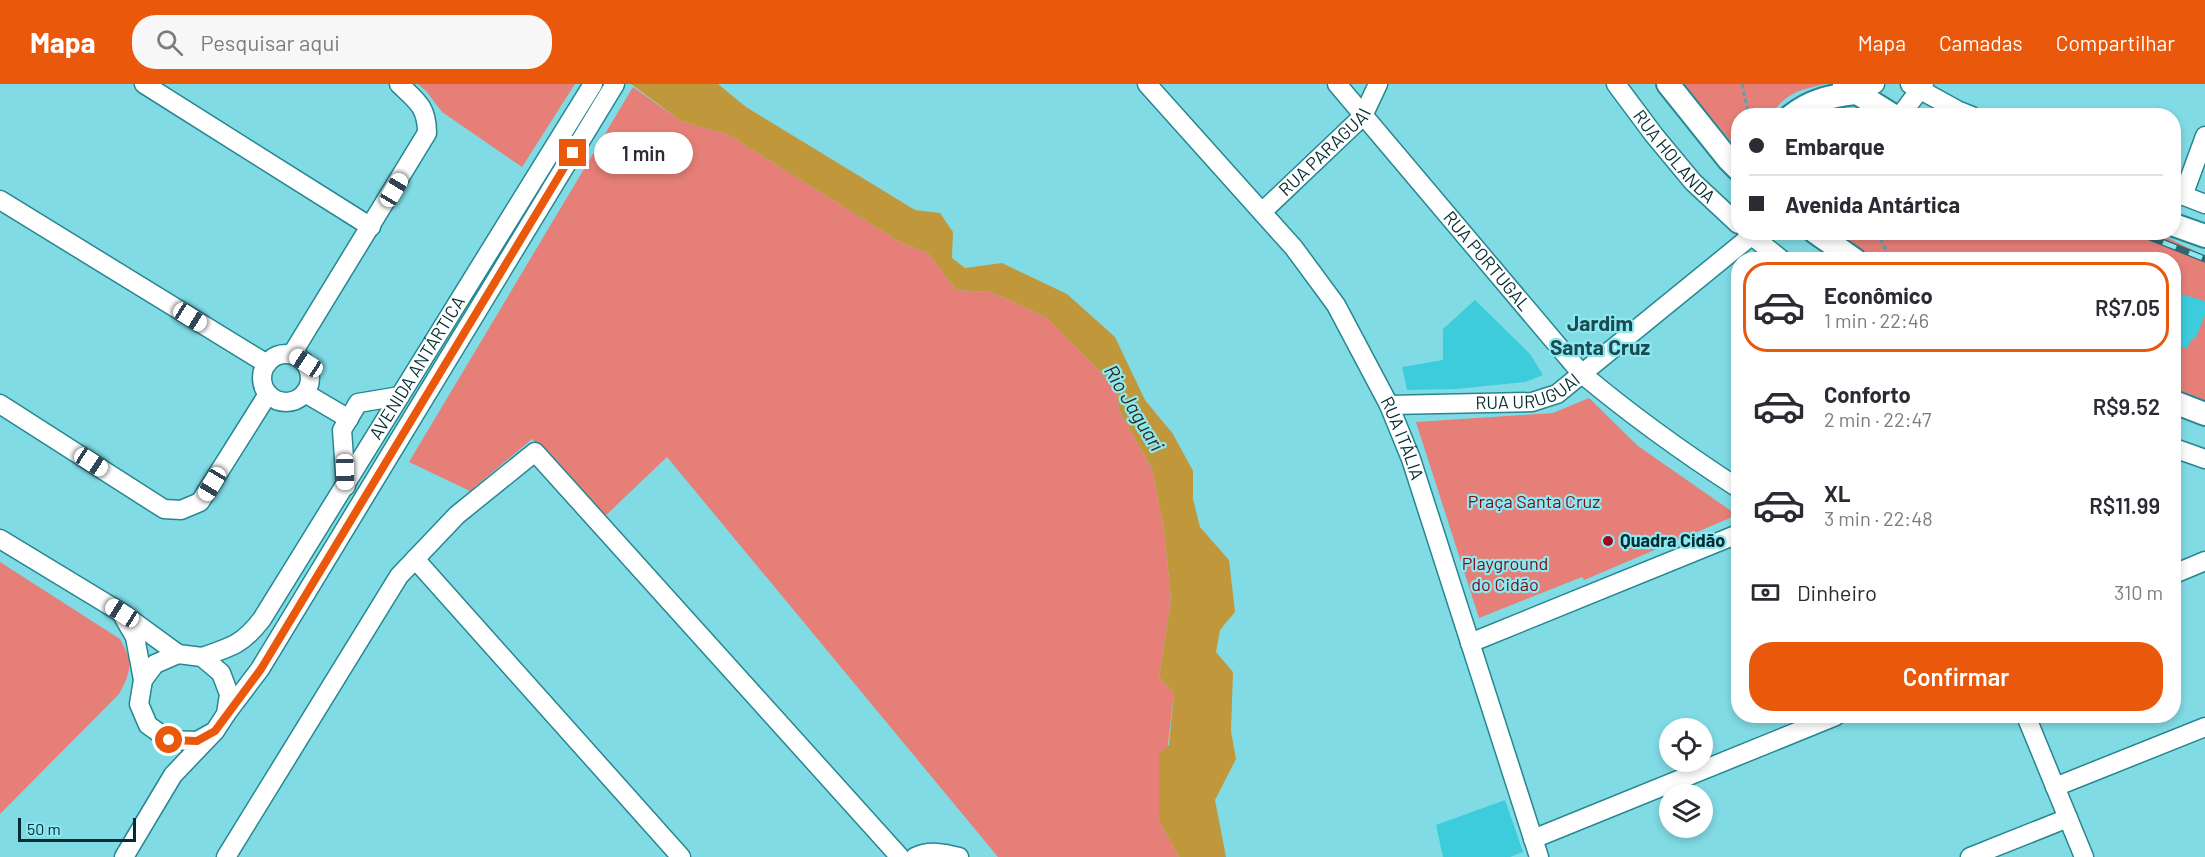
<!DOCTYPE html>
<html lang="pt">
<meta charset="utf-8">
<style>
body{margin:0;font-family:Barlow,sans-serif;background:#f7f7f7;color:#2b2b33;height:100vh;display:flex;flex-direction:column;font-size:22px;white-space:nowrap}
*{box-sizing:border-box;margin:0}
p{font-size:20px;color:#7c7c81}
.icon{flex:none;width:33px;height:33px;fill:none;stroke:currentColor;stroke-width:2;stroke-linecap:round;stroke-linejoin:round}
.map{position:relative;flex:1;overflow:hidden}
.panel{position:absolute;left:1731px;top:168px;width:450px;height:471px;display:flex;flex-direction:column;background:#fff;border-radius:24px;box-shadow:0 3px 9px #0003}
.panel>*{flex:none}
.guide{position:absolute;left:1731px;top:24px;width:450px;height:132px;border-radius:24px;box-shadow:0 3px 9px #0003;display:grid;align-content:center;height:132px;padding:0 18px;background:#fff}
.buttons{position:absolute;left:1659px;top:634px;display:grid;gap:12px}
.buttons a{display:grid;place-items:center;width:54px;height:54px;border-radius:50%;background:#fff;box-shadow:0 3px 9px #0003;font-size:30px}
.scale{position:absolute;left:18px;bottom:15px;width:118px;box-sizing:border-box;padding-left:6px;border:3px solid #032c30;border-top:0;font-size:16px;line-height:21px;white-space:nowrap;color:#032c30;-webkit-text-stroke:4px #8ee8f2;paint-order:stroke}
.end{position:absolute;width:27px;height:27px;margin:-14px;border:8px solid #ea580c;background:#fff;box-shadow:0 0 0 3px #fff}
.from{border-radius:50%}
.bubble{position:absolute;height:42px;border-radius:21px;background:#fff;box-shadow:0 3px 9px #0003;font-size:20px;font-weight:600;line-height:42px;text-align:center}
.car{position:absolute;width:18px;height:36px;margin:-18px -9px;border-radius:8px;box-shadow:0 0 4px 2px #0007;background:linear-gradient(#fff 24%,#345 0 40%,#fff 0 76%,#345 0 86%,#fff 0)}
.guide b{display:flex;align-items:center;gap:21px;height:57px;font-size:22px}
.guide b+b{border-top:2px solid #e1e1e2}
.guide i{width:15px;height:15px;background:#2b2b33}
ul{padding:10px 0 0;list-style:none}
li{display:flex;align-items:center;gap:18px;height:90px;margin:0 12px 9px;padding:0 6px;border:3px solid transparent;border-radius:24px}
li div{flex:1}
li b{display:block;font-size:22px}
li em{font-style:normal;font-weight:600}
li.selected{border-color:#ea580c}
li>.icon{width:54px;height:54px;stroke-width:1.5}
.pay{display:flex;align-items:center;gap:15px;height:66px;padding:0 18px;font-size:22px}
.pay p{margin-inline-start:auto}
.action{display:flex;gap:12px;margin-top:auto;padding:12px 18px}
.action a{flex:1;height:69px;border-radius:24px;background:#ea580c;color:#fff;font-size:24px;font-weight:600;line-height:69px;text-align:center}
header{display:flex;align-items:center;gap:36px;box-sizing:border-box;height:84px;padding:0 30px;background:#ea580c;color:#fff}
header strong{font-size:28px}
nav{display:flex;gap:33px;margin-inline-start:auto;font-size:21px}
.search{width:420px;height:54px;background:#f7f7f7;display:flex;align-items:center;gap:15px;box-sizing:border-box;padding:0 21px;border-radius:24px;color:#7c7c81;font-size:22px}
.map>svg:first-child{display:block}
</style>
<header>
<strong>Mapa</strong>
<div class="search"><svg class="icon" aria-label="search" viewBox="0 0 24 24"><circle cx="10" cy="10" r="6"/><path d="M15 15l6 6"/></svg>Pesquisar aqui</div>
<nav><a>Mapa</a><a>Camadas</a><a>Compartilhar</a></nav>
</header>
<div class="map">
<svg width="2205" height="773" viewBox="0 0 2205 773">
<rect width="100%" height="100%" fill="#81dbe5"/>
<g fill="#e67f78">
<polygon points="418,0 575,0 522,83 442,28 426,7"/>
<path d="M1683,0H1825C1796,7 1789,8 1770,31L1738,32V65L1694,15Z"/>
<polygon points="633,3 681,37 729,51 900,158 928,169 956,206 991,208 1046,233 1117,305 1119,326 1152,385 1164,445 1171,516 1159,593 1174,609 1159,737 1179,773 998,773 667,373 603,434 532,355 470,407 409,378"/>
<polygon points="1854,148 2158,149 2205,172 2205,324 2174,312 2174,176 1867,175 1821,149 1844,152"/>
<polygon points="1589,314 1638,362 1737,431 1584,496 1582,493 1479,534 1416,338 1553,329"/>
<path d="M0,478L120,555C133,578 132,586 119,610L0,730Z"/>
</g>
<polygon fill="#c0983b" points="631,0 718,0 746,23 915,126 940,129 953,148 952,174 965,184 1002,179 1067,210 1115,253 1145,316 1173,350 1193,387 1193,415 1200,443 1229,476 1235,528 1220,546 1216,568 1233,588 1231,647 1236,675 1215,716 1226,773 1179,773 1159,737 1159,670 1169,661 1174,609 1159,593 1171,516 1164,445 1152,385 1119,326 1117,305 1046,233 991,208 956,206 928,169 900,158 729,51 681,37"/>
<g fill="#3cccdb">
<polygon points="2174,208 2205,217 2205,231 2195,256 2192,254 2187,265 2174,258"/>
<polygon points="1475,216 1530,270 1543,291 1525,298 1456,305 1407,306 1402,283 1443,276 1443,245"/>
<polygon points="1505,716 1523,768 1510,773 1443,773 1436,741"/>
</g>
<g fill="none" stroke-linecap="round" stroke-linejoin="round">
<defs>
<g id="minor">
<polyline points="144,0 371,143"/>
<path id="s1" d="M1147,0L1294,164L1336,221L1389,321L1411,375L1539,773"/>
<path id="s2" d="M1337,0L1581,289C1631,331 1684,369 1738,404"/>
<path id="s3" d="M1616,0L1654,51L1693,98L1738,140"/>
<polyline points="1910,0 1957,26 1972,32"/>
<polyline points="1855,9 1875,0"/>
<polyline points="1900,32 1924,0"/>
<polyline points="2174,108 2205,120"/>
<polyline points="2183,112 2205,52"/>
<polyline points="0,116 267,280"/>
<path id="s4" d="M1262,128L1363,32L1378,0"/>
<polyline points="1747,148 1782,176"/>
<path d="M292,270L427,49C427,23 417,17 399,0"/>
<circle cx="286" cy="294" r="24"/>
<polyline points="305,309 349,335"/>
<polyline points="0,320 164,425 181,426 200,418 268,310"/>
<path id="s5" d="M1389,321L1532,318L1557,310L1756,148"/>
<polyline points="2174,364 2205,375"/>
<polyline points="346,402 342,346 358,319 400,312"/>
<polyline points="0,455 122,529 178,570"/>
<polyline points="415,475 681,773"/>
<polyline points="2174,490 2205,477"/>
<polyline points="124,534 135,553 143,596"/>
<polyline points="1470,559 1738,450"/>
<path id="s6" d="M202,573C232,563 243,560 262,535L593,0"/>
<polyline points="226,630 260,585 615,0"/>
<polyline points="2026,632 2084,773"/>
<polyline points="2055,703 2205,643"/>
<polyline points="1533,755 1836,632"/>
<polyline points="124,773 173,691 215,647 226,630 229,610 221,589 202,573 178,570 155,580 143,596 139,620 148,641 169,656 197,657 215,647"/>
<polyline points="226,773 399,492 457,431 535,368 900,773"/>
<path d="M915,773C929,766 944,769 959,773"/>
<polyline points="1970,773 2068,734"/>
</g>
<g id="major">
<polyline points="1668,0 1728,75 1738,85"/>
<polyline points="1844,1 1894,32"/>
<path d="M1791,32C1811,16 1831,12 1855,9"/>
<polyline points="2174,141 2205,152"/>
<polyline points="1815,148 1855,176"/>
<polyline points="2174,318 2205,330"/>
</g>
</defs>
<use href="#minor" stroke="#268791" stroke-width="21"/>
<use href="#major" stroke="#268791" stroke-width="26"/>
<g stroke="#58a2ab" stroke-width="3" stroke-dasharray="4.5 3" stroke-linecap="butt">
<polyline points="1742,0 1749,32"/>
<polyline points="1877,148 1891,176"/>
</g>
<use href="#minor" stroke="#fff" stroke-width="18"/>
<use href="#major" stroke="#fff" stroke-width="22"/>
<defs>
<polyline id="rail" points="2137,148 2205,175"/>
</defs>
<use href="#rail" stroke="#2e686e" stroke-width="7"/>
<use href="#rail" stroke="#8ee8f2" stroke-width="4.5" stroke-dasharray="14" stroke-linecap="butt"/>
</g>
<g fill="none" stroke-linecap="round" stroke-linejoin="round">
<polyline stroke="#ea580c" stroke-width="8" points="169,656 197,657 215,647 261,585 573,69"/>
</g>
<circle fill="#a30819" stroke="#8ee8f2" stroke-width="2" cx="1608" cy="457" r="6"/>
<g text-anchor="middle" stroke-width="4.5" stroke-linejoin="round" paint-order="stroke">
<g font-size="18" fill="#032c30" stroke="#8ee8f2">
<text dy="6" stroke="none"><textPath href="#s4" startOffset="87">RUA PARAGUAI</textPath></text>
<text dy="6" stroke="none"><textPath href="#s3" startOffset="93">RUA HOLANDA</textPath></text>
<text dy="6" stroke="none"><textPath href="#s2" startOffset="232">RUA PORTUGAL</textPath></text>
<text dy="6" stroke="none"><textPath href="#s6" startOffset="368">AVENIDA ANTÁRTICA</textPath></text>
<text dy="6" stroke="none"><textPath href="#s5" startOffset="141">RUA URUGUAI</textPath></text>
<text dy="6" stroke="none"><textPath href="#s1" startOffset="440">RUA ITÁLIA</textPath></text>
</g>
<g font-size="18" fill="#7d0e15" stroke="#8ee8f2">
<text x="1534" y="424">Praça Santa Cruz</text>
<text x="1505" y="486">Playground<tspan x="1505" dy="21">do Cidão</tspan></text>
</g>
<g font-size="18" font-weight="bold" fill="#032c30" stroke="#8ee8f2" text-anchor="start">
<text x="1620" y="463">Quadra Cidão</text>
</g>
<g font-size="20" font-style="italic" fill="#322915" stroke="#8ee8f2">
<text transform="translate(1134 324) rotate(59)" y="7">Rio Jaguari</text>
</g>
<g font-size="21" font-weight="bold" fill="#1a4b50" stroke="#8ee8f2">
<text x="1600" y="247">Jardim<tspan x="1600" dy="24">Santa Cruz</tspan></text>
</g>
</g>
</svg>
<div class="buttons">
<a><svg class="icon" aria-label="locate" viewBox="0 0 24 24"><circle cx="12" cy="12" r="6"/><path d="M12 2v4M12 18v4M2 12h4M18 12h4"/></svg></a>
<a><svg class="icon" aria-label="layers" viewBox="0 0 24 24"><path d="M12 4l9 5-9 5-9-5zM3 14l9 5 9-5"/></svg></a>
</div>
<div class="scale">50 m</div>
<i class="end from" style="left:169px;top:656px"></i>
<i class="end" style="left:573px;top:69px"></i>
<div class="bubble" style="left:594px;top:48px;width:99px">1 min</div>
<i class="car" style="left:394px;top:106px;rotate:31deg"></i>
<i class="car" style="left:190px;top:233px;rotate:122deg"></i>
<i class="car" style="left:306px;top:279px;rotate:303deg"></i>
<i class="car" style="left:91px;top:378px;rotate:123deg"></i>
<i class="car" style="left:345px;top:388px;rotate:179deg"></i>
<i class="car" style="left:212px;top:400px;rotate:211deg"></i>
<i class="car" style="left:122px;top:529px;rotate:302deg"></i>
<div class="guide">
<b><i class="from"></i>Embarque</b>
<b><i></i>Avenida Antártica</b>
</div>
<section class="panel">
<ul>
<li class="selected"><svg class="icon" aria-label="car" viewBox="0 0 24 24"><path d="M5 17H2v-5l4-1 3-4h7l3 4 3 1v5h-3M9 17h6M6 11h13"/><circle cx="7" cy="17" r="2"/><circle cx="17" cy="17" r="2"/></svg><div><b>Econômico</b><p>1 min · 22:46</p></div><em>R$7.05</em></li>
<li><svg class="icon" aria-label="car" viewBox="0 0 24 24"><path d="M5 17H2v-5l4-1 3-4h7l3 4 3 1v5h-3M9 17h6M6 11h13"/><circle cx="7" cy="17" r="2"/><circle cx="17" cy="17" r="2"/></svg><div><b>Conforto</b><p>2 min · 22:47</p></div><em>R$9.52</em></li>
<li><svg class="icon" aria-label="car" viewBox="0 0 24 24"><path d="M5 17H2v-5l4-1 3-4h7l3 4 3 1v5h-3M9 17h6M6 11h13"/><circle cx="7" cy="17" r="2"/><circle cx="17" cy="17" r="2"/></svg><div><b>XL</b><p>3 min · 22:48</p></div><em>R$11.99</em></li>
</ul>
<div class="pay"><svg class="icon" aria-label="cash" viewBox="0 0 24 24"><path d="M3 7h18v10H3z"/><circle cx="12" cy="12" r="2"/></svg>Dinheiro<p>310 m</p></div>
<div class="action"><a>Confirmar</a></div>
</section>
</div>
